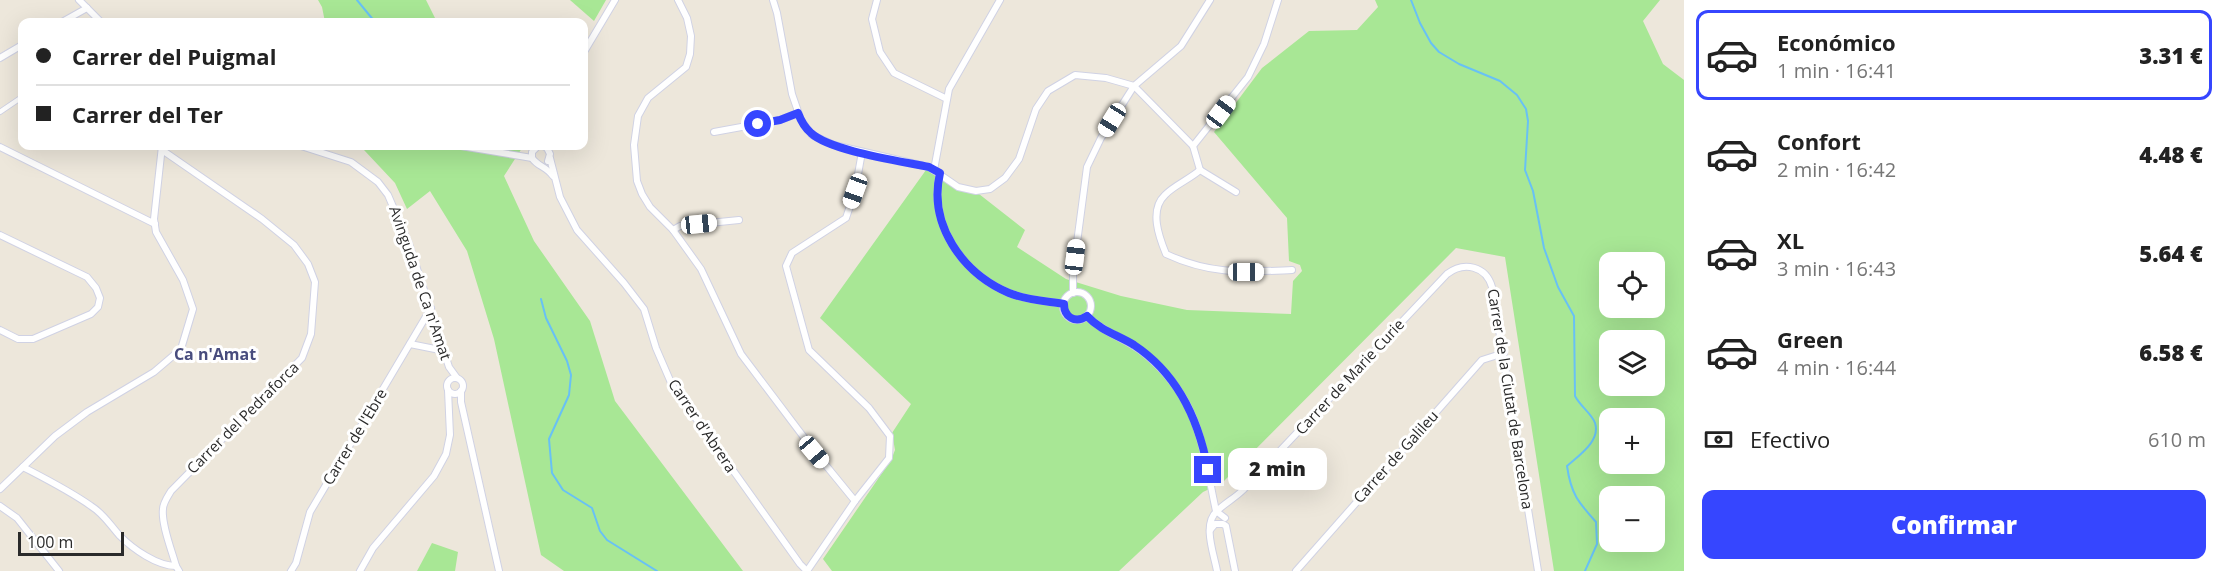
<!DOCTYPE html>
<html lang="es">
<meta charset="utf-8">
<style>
body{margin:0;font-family:"Open Sans",sans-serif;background:#f2f2f2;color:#222;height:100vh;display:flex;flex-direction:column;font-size:22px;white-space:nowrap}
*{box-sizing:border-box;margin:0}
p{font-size:20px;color:#767676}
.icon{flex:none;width:33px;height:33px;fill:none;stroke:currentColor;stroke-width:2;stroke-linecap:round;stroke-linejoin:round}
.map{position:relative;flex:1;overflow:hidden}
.panel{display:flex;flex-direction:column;background:#fff;width:540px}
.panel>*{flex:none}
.guide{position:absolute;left:18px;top:18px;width:570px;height:132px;border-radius:12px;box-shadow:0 6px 24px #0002;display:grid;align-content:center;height:132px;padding:0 18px;background:#fff}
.buttons{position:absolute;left:1599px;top:252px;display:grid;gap:12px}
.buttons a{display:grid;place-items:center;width:66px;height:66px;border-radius:12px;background:#fff;box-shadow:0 6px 24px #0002;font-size:30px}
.scale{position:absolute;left:18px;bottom:15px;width:106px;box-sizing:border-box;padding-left:6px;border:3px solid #2a2a2a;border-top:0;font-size:16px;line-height:21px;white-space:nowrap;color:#2a2a2a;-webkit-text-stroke:4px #fff;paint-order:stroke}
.end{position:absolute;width:27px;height:27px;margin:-14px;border:8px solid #3646ff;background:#fff;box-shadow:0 0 0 3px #fff}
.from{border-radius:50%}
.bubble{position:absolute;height:42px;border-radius:12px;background:#fff;box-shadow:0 6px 24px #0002;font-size:20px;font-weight:800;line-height:42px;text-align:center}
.car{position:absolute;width:18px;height:36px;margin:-18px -9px;border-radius:8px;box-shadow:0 0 4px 2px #0007;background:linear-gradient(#fff 24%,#345 0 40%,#fff 0 76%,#345 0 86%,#fff 0)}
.guide b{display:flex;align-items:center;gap:21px;height:57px;font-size:22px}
.guide b+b{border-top:2px solid #e0e0e0}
.guide i{width:15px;height:15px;background:#222}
ul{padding:10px 0 0;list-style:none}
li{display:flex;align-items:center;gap:18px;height:90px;margin:0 12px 9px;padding:0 6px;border:3px solid transparent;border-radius:12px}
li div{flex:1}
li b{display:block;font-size:22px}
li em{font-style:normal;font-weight:800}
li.selected{border-color:#3646ff}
li>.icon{width:54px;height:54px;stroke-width:1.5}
.pay{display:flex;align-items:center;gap:15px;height:66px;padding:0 18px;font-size:22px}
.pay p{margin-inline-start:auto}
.primary-button{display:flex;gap:12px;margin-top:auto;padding:12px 18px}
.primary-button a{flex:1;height:69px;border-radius:12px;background:#3646ff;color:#fff;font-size:24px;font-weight:800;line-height:69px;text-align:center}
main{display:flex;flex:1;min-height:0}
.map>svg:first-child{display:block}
</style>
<main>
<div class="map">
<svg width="1684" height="571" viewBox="0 0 1684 571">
<rect width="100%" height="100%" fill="#ede7db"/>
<g fill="#a8e795" fill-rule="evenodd">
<polygon points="318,0 426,0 437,22 325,22 322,7"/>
<polygon points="570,0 606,0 594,21"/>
<path d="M1375,0H1660L1643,21L1663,64L1684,80V571H1554L1505,257L1456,248L1222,483L1203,492L1119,571H832L823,559L891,460L895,450L892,433L911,404L820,318L926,170L934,173L958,190L979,194L1025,230L1017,247L1066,279L1121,296L1187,310L1291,314L1293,281L1302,271L1300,265L1289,261L1287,218L1214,132L1262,68L1309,31L1357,30L1378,7ZM1610,262H1654V308H1610ZM1610,340H1654V386H1610ZM1610,418H1654V464H1610ZM1610,496H1654V542H1610Z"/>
<polygon points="346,146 521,146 522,148 504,176 534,241 590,321 615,401 743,571 564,571 541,555 494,339 467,251 430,191 407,209 395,183 364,150"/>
<polygon points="432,543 458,552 455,571 417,571"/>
</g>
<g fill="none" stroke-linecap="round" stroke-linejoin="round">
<g stroke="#68c1f5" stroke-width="2">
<polyline points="357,0 375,22"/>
<path d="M1411,0L1420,23L1431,43L1439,52L1459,64L1500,81L1517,95L1526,109L1528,121L1525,170L1533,191L1544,248L1558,287L1574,316L1575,396C1580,406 1592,414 1595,423C1601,441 1578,456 1567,466C1571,494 1578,502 1596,522L1597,544L1585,571"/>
<polyline points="541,299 546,318 567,361 571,375 569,395 549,439 552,473 563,490 592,508 600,531 607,540 657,571"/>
</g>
<defs>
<polyline id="pedestrian" points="0,112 22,97"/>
<g id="minor">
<polyline points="79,0 101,22"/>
<polyline points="678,0 687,18 691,36 690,54 686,67 648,98 638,116 634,145 637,181 642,194 650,207 673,230 701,269 741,354 815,452 855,501"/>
<polyline points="773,0 777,13 792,94 801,120 812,135 834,145 929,167 958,187 976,191 990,189 1005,178 1019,159 1036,109 1048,91 1075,75 1106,78 1134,86 1193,146 1200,170"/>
<polyline points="877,0 872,19 880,52 894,73 947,99"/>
<polyline points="62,22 87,8"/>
<polyline points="584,52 615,0"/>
<polyline points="0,58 22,45"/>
<polyline points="714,132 780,120 798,113"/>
<polyline points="301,146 351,162 378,182 388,195 409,244 449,367 457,378"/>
<polyline points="461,146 532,158"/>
<path d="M538,146L532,152V158C538,167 546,166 553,176"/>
<polyline points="543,146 547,148 550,154 548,161"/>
<polyline points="1193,146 1248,77 1264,44 1278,0"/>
<polyline points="0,147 155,224"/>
<path d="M162,150L262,219L294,245L308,264L315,282L311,334L302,358L171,491C168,496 163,503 163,509C161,524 172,551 176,566L179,571"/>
<polyline points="550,158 560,197 577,230 624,283 644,309 656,348 672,385 800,564 807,571"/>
<polyline points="934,170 949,89 1000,0"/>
<path d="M1200,170C1190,179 1173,186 1165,195C1149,210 1159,237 1166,254C1211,275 1244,272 1292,270"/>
<polyline points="1200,170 1236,192"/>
<path d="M940,173C928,224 962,273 1009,293C1026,300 1045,301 1064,304"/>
<polyline points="673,230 680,226 739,220"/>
<polyline points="0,235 87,277 96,288 100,298 98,307 91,314 33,339 18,339 0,330"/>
<circle cx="1077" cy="306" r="14"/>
<polyline points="1073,293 1073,273 1087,167 1101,138 1134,86 1181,46 1210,0"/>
<path d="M1087,316C1103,333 1126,338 1144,353C1200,399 1202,446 1216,511L1225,518"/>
<polyline points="410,344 445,351"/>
<circle cx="455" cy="386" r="8"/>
<polyline points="461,391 461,402 499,571"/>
<path d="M23,467C46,479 70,491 91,506C104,514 110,525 120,536C133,549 157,566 176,566"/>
<polyline points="0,489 55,436 87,412 154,372 181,349 193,309 183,280 156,232 154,219 162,146"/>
<polyline points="0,506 17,518 59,571"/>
<polyline points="1210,530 1215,524 1223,524 1226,526 1235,571"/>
<polyline points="291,571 296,563 310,512 431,308"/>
<polyline points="360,571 373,548 434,476 446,454 450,435 448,390"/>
<polyline points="807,571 855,501 889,458 890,436 869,408 809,350 786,266 792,253 846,218 855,191 862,152"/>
<path d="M1217,571C1214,554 1202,524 1217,511C1225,503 1235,498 1243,490L1447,274C1464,261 1486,266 1492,287L1538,571"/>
<polyline points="1296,571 1482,360 1504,353"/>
</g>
</defs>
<use href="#pedestrian" stroke="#d0d2e4" stroke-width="6"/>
<use href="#minor" stroke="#d0d2e4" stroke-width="8"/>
<use href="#pedestrian" stroke="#fff" stroke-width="4.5"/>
<use href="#minor" stroke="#fff" stroke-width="6"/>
</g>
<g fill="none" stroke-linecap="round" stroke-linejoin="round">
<path stroke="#3646ff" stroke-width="8" d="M758,124L780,120L798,113C801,121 805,128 811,133C830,151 901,161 929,167L940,173C928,224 962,273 1009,293C1026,300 1045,301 1064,304C1064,317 1075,324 1087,316C1101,331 1118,335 1134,345C1178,374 1199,421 1208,470"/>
</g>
<g text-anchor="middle" stroke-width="6" stroke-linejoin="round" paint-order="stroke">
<g font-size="15" fill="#2a2a2a" stroke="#fff">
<text transform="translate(420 283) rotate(71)" y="5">Avinguda de Ca n'Amat</text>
<text transform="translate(1350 377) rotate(-47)" y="5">Carrer de Marie Curie</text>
<text transform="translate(1510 399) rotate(81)" y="5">Carrer de la Ciutat de Barcelona</text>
<text transform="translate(243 418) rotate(-45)" y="5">Carrer del Pedraforca</text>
<text transform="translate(702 426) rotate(56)" y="5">Carrer d'Abrera</text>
<text transform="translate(355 437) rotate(-59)" y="5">Carrer de l'Ebre</text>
<text transform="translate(1396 457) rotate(-48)" y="5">Carrer de Galileu</text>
</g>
<g font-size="16" font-weight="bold" fill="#484c7d" stroke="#fff">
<text x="215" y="360">Ca n'Amat</text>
</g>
</g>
</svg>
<div class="buttons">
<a><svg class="icon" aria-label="locate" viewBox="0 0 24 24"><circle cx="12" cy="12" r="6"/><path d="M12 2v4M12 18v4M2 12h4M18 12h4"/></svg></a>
<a><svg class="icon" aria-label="layers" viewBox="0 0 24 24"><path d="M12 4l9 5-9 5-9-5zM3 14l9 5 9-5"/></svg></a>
<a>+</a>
<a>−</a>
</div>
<div class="scale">100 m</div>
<i class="end from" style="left:758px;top:124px"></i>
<i class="end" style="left:1208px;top:470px"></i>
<div class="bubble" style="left:1228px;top:448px;width:99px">2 min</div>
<i class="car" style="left:1221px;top:112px;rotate:37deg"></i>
<i class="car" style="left:1112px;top:120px;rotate:212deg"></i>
<i class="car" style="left:855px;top:191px;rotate:200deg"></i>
<i class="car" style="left:699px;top:224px;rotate:84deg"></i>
<i class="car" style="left:1075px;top:257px;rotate:7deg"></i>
<i class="car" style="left:1246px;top:272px;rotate:90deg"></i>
<i class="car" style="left:814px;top:452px;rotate:140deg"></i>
<div class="guide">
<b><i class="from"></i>Carrer del Puigmal</b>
<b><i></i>Carrer del Ter</b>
</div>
</div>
<section class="panel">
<ul>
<li class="selected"><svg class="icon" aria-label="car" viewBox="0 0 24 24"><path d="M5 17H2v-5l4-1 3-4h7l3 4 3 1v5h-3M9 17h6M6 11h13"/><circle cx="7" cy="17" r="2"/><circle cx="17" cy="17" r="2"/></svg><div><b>Económico</b><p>1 min · 16:41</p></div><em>3.31 €</em></li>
<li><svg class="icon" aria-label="car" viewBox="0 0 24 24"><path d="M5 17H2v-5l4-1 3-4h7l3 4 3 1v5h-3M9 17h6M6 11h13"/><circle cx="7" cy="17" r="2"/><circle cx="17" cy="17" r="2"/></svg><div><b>Confort</b><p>2 min · 16:42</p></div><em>4.48 €</em></li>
<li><svg class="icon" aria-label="car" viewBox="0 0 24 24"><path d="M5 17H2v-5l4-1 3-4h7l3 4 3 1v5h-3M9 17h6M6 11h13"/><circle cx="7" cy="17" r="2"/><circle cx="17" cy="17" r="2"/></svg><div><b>XL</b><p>3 min · 16:43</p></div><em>5.64 €</em></li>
<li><svg class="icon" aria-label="car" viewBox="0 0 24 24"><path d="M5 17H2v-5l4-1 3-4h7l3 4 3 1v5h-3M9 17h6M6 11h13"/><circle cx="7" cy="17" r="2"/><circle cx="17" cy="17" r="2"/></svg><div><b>Green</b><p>4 min · 16:44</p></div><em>6.58 €</em></li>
</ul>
<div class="pay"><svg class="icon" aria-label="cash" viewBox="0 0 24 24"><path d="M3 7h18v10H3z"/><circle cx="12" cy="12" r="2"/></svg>Efectivo<p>610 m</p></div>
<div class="primary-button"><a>Confirmar</a></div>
</section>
</main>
